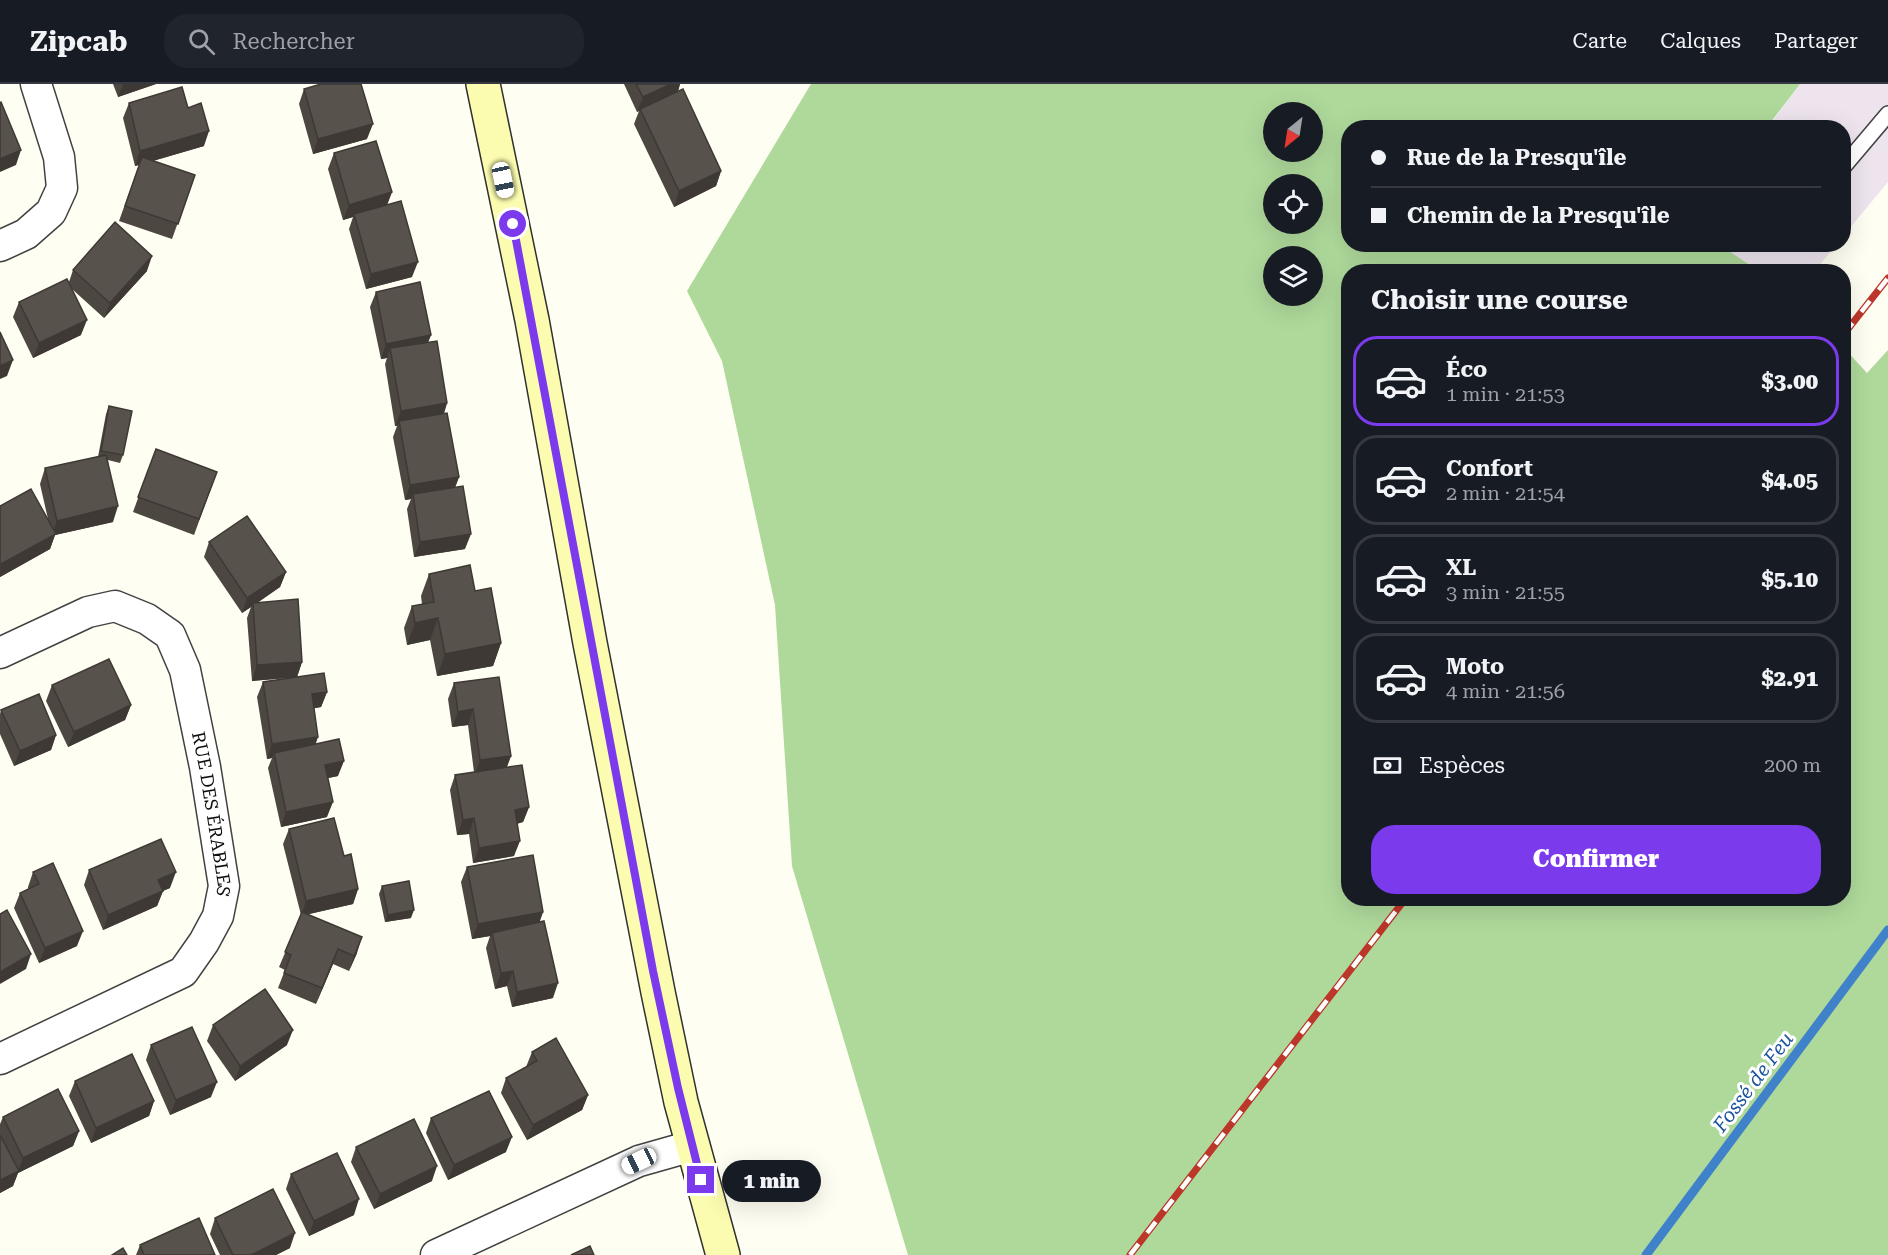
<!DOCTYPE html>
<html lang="fr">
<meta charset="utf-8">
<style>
body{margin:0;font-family:"Roboto Serif",serif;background:#20242c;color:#f1f3f6;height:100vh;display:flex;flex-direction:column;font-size:22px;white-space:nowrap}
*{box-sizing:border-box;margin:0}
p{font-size:20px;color:#9ea1a6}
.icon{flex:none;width:33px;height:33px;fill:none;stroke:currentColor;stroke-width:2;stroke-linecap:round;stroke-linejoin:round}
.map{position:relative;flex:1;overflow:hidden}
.drawer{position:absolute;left:1341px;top:180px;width:510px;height:642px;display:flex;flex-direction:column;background:#171b24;border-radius:24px;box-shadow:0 6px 24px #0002}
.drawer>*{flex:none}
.top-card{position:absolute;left:1341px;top:36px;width:510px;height:132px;border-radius:24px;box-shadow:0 6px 24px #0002;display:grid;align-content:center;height:132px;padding:0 30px;background:#171b24}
.needle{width:39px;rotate:210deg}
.fabs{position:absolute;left:1263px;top:18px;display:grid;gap:12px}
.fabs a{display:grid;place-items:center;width:60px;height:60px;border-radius:50%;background:#171b24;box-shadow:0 6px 24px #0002;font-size:30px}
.end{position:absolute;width:27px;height:27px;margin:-14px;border:8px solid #7c3aed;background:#fff;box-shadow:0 0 0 3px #fff}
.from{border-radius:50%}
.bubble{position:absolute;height:42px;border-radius:21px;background:#171b24;box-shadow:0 6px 24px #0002;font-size:20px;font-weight:800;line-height:42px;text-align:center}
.car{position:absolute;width:18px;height:36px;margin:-18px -9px;border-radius:8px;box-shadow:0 0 4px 2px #0007;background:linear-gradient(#fff 24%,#345 0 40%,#fff 0 76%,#345 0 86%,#fff 0)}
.top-card b{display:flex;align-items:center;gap:21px;height:57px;font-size:22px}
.top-card b+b{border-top:2px solid #363941}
.top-card i{width:15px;height:15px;background:#f1f3f6}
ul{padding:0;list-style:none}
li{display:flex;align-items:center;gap:18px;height:90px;margin:0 12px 9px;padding:0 18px;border:3px solid #363941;border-radius:24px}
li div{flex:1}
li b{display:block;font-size:22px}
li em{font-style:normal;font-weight:800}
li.selected{border-color:#7c3aed}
li>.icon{width:54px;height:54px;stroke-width:1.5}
h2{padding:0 30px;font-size:27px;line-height:72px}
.pay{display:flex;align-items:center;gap:15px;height:66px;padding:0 30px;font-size:22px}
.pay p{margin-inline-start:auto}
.button{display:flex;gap:12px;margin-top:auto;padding:12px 30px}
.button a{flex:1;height:69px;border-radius:24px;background:#7c3aed;color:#fff;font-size:24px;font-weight:800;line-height:69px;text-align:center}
header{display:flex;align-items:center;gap:36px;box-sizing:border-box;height:84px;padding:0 30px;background:#171b24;border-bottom:2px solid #363941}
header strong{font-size:28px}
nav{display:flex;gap:33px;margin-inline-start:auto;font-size:21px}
.search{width:420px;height:54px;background:#20242c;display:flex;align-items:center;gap:15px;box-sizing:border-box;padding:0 21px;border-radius:24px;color:#9ea1a6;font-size:22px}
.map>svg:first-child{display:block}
</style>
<header>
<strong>Zipcab</strong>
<div class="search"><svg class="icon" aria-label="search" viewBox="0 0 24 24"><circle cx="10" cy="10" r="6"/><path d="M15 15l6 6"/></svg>Rechercher</div>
<nav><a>Carte</a><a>Calques</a><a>Partager</a></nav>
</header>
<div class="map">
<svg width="1888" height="1171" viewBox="0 0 1888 1171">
<rect width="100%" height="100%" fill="#fffef2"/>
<g fill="#ede4ed">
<polygon points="1800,0 1888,0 1888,98 1844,151 1844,44 1767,44"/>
<polygon points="1720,161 1836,161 1814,188 1759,187"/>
</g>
<path fill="#afd99b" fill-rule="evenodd" d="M811,0H1800L1767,43L1348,44V160L1720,161L1759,187L1348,188V814H1844V264L1867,289L1888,266V1171H908L792,782L775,521L722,277L687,207ZM1274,28H1312V68H1274ZM1274,100H1312V140H1274ZM1274,172H1312V212H1274Z"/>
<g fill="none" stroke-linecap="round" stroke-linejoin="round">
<polyline stroke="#4082ca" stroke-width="9" points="1646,1171 1888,846"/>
<defs>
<polyline id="lane" points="1844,82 1888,30"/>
<g id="street">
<polyline points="0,162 26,150 51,128 62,104 59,73 36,0"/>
<path id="s1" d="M0,569L88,528L115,522L147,535L170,551L185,586L205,683L224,802L218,832L204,858L183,888L0,975"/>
<polyline points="436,1171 639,1077 692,1062"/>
</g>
<polyline id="secondary" points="483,0 532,236 590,559 658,908 681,1018 723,1171"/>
</defs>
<use href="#lane" stroke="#424242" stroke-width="18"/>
<use href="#street" stroke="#424242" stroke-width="33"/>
<use href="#secondary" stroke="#313131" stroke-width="36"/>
<use href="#lane" stroke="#fff" stroke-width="15"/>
<use href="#street" stroke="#fff" stroke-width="30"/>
<use href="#secondary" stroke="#fbfcaf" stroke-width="33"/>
<defs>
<g id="rail">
<polyline points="1844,250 1888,194"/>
<polyline points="1130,1171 1406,814"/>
</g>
</defs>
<use href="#rail" stroke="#bc362a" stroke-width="7"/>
<use href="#rail" stroke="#fff" stroke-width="4.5" stroke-dasharray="14" stroke-linecap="butt"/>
</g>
<g fill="#4c4741">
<polygon points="113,0 156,0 118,13"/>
<polygon points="624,0 680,0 678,8 721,87 716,102 674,123 634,40 639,27 637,28"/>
<polygon points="304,5 367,55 313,70 299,20"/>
<polygon points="129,19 188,24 204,62 153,77 195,91 172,155 119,137 139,81 135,82 123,34"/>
<polygon points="334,69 392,108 387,120 412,193 366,205 349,145 353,133 343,136 328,85"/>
<polygon points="73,186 147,187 104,234 72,205 81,251 33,274 13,233 19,218 69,198"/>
<polygon points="376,208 431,251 428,258 447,319 444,330 459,393 455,404 465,465 414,473 407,425 411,415 405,416 393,353 397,342 395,342 385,280 387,274 381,275 370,223"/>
<polygon points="109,322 123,371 120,379 108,376 113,438 55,451 50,465 0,493 0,422 48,435 40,400 45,384 98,373 106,330"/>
<polygon points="156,365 217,388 194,451 133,428"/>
<polygon points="209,458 286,488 280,503 258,518 302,578 297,593 327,608 321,623 314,624 315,660 338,692 328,694 327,733 281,743 268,684 272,674 267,675 257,613 263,598 290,594 252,597 247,534 251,523 242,529 204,473"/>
<polygon points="429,490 475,507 501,559 493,582 437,592 430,556 407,561 404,544 412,522 422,520 421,512"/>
<polygon points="454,599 511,672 507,683 529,723 523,738 517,740 514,772 473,779 469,750 457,751 450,706 455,691 474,688 468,641 452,643 448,615"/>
<polygon points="52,601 131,621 125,636 68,663 46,617"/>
<polygon points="1,626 56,651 51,666 14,682 0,650 0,630"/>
<polygon points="289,745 344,772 358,805 353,820 308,830 357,869 349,887 333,880 316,920 278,904 285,886 279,883 301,831 283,760"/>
<polygon points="467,783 543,828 539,838 553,914 512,923 507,902 495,905 486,864 490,852 472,855 461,798"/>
<polygon points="89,786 170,804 163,807 157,822 103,846 84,801"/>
<polygon points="33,788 77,862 39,879 14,824 20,809 28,805 28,803"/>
<polygon points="382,802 411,834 385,838 379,810"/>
<polygon points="213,941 287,961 235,997 207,957"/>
<polygon points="151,961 211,1013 170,1031 146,976"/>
<polygon points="532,968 588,1011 582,1026 527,1056 501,1009 506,994 526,983"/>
<polygon points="75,997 154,1017 149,1032 91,1059 69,1012"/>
<polygon points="3,1033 79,1047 73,1062 18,1089 13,1102 0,1109 0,1040"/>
<polygon points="431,1034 506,1068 448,1096 426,1049"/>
<polygon points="356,1063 432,1097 374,1125 351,1078"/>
<polygon points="291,1090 354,1131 309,1152 286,1105"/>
<polygon points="215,1134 290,1164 276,1171 220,1171 210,1150"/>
<polygon points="140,1161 215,1171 136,1171"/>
</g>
<g fill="#3e3935">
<polygon points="123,0 156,0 118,13"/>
<polygon points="671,0 680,0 677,10 640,25 639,27 637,28 643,13"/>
<polygon points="373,40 367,55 313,70 318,55"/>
<polygon points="209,47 204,62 135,82 140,67"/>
<polygon points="21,66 16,81 0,88 0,75"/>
<polygon points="721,87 716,102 674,123 679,107"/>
<polygon points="392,108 386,124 354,130 353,133 343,136 349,121"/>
<polygon points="152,172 147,187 104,234 110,219"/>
<polygon points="418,178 412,193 366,205 371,190"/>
<polygon points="87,236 81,251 33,274 39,259"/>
<polygon points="431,251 425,266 390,264 387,274 381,275 386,260"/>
<polygon points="13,276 7,292 0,295 0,282"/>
<polygon points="447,319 442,334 399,337 397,342 395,342 401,327"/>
<polygon points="459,393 453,408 413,410 411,415 405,416 410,401"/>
<polygon points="118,422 113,438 55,451 50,465 0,493 0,484 1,480 51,452 57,437"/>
<polygon points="471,450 465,465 414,473 420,458"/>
<polygon points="286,488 280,503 253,522 253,519 251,523 242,529 247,514"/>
<polygon points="438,534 430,556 407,561 415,539"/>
<polygon points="501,559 493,582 437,592 445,570"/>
<polygon points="302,578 297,593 252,597 257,581"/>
<polygon points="327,608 321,623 306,626 312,610"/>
<polygon points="131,621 125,636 68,663 74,648"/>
<polygon points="473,625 468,641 452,643 458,628"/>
<polygon points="56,651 51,666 14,682 20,667"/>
<polygon points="318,653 313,668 274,669 272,674 267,675 272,660"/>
<polygon points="511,672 505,687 475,691 480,676"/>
<polygon points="344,677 338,692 319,696 325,681"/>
<polygon points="333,718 327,733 281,743 286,728"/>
<polygon points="529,723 523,738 509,741 515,726"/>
<polygon points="474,734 469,750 457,751 463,736"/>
<polygon points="520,757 514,772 473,779 479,764"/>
<polygon points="176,788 170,804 152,811 158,796"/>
<polygon points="358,805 353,820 301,832 306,817"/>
<polygon points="163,807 157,822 103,846 108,831"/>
<polygon points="414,826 411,834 385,838 388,831"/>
<polygon points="543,828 538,843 492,849 490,852 472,855 478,840"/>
<polygon points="83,847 77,862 39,879 45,864"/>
<polygon points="362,853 357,869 349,887 354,872"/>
<polygon points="338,865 333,880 316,920 322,904"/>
<polygon points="31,870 26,885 0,900 0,888"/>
<polygon points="513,887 507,902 495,905 501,889"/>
<polygon points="558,899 553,914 512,923 517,908"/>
<polygon points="293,946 287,961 235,997 240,982"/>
<polygon points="217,998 211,1013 170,1031 176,1016"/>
<polygon points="588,1011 582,1026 527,1056 533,1041"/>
<polygon points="154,1017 149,1032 91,1059 96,1044"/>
<polygon points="79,1047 73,1062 18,1089 13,1102 0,1109 0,1096 18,1087 23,1074"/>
<polygon points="512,1053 506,1068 448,1096 454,1081"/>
<polygon points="437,1082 432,1097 374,1125 380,1110"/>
<polygon points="359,1115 354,1131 309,1152 314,1137"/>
<polygon points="295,1149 290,1164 276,1171 251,1171"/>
</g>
<g fill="#58524c" stroke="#3e3935" stroke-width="1.5">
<polygon points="321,0 361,0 373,40 318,55 304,5"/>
<polygon points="636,0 671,0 643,13"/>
<polygon points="182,3 188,24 201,19 209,47 140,67 129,19"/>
<polygon points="683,5 721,87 679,107 640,25"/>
<polygon points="1,18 21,66 0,75 0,19"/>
<polygon points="376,57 392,108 349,121 334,69"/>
<polygon points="142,73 195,91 178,140 125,122"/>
<polygon points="401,117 418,178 371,190 354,130"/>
<polygon points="115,138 152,172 110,219 73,186"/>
<polygon points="67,195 87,236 39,259 19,218"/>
<polygon points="420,198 431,251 386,260 376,208"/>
<polygon points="0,248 13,276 0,282"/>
<polygon points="437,257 447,319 401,327 390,264"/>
<polygon points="109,322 132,327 123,371 101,367"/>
<polygon points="447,329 459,393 410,401 399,337"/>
<polygon points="156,365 217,388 199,435 138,413"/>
<polygon points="106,371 118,422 57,437 45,384"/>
<polygon points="463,402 471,450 420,458 413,410"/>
<polygon points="31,405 56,450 1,480 0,478 0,422"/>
<polygon points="247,432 286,488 247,514 209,458"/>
<polygon points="470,481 475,507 491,504 501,559 445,570 438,534 415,539 412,522 434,518 429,490"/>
<polygon points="298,515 302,578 257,581 253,519"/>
<polygon points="109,575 131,621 74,648 52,601"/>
<polygon points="324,589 327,608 312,610 318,653 272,660 263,598"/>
<polygon points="499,593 511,672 480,676 473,625 458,628 454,599"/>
<polygon points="39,610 56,651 20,667 1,626"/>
<polygon points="339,655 344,677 325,681 333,718 286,728 274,669"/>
<polygon points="522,681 529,723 515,726 520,757 479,764 474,734 463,736 455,691"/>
<polygon points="334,734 344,772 351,770 358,805 306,817 289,745"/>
<polygon points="161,755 176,788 158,796 163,807 108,831 89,786"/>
<polygon points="533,771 543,828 478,840 467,783"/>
<polygon points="53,779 83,847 45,864 20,809 39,800 33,788"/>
<polygon points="409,797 414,826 388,831 382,802"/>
<polygon points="7,826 31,870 0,888 0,830"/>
<polygon points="302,828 362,853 354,872 338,865 322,904 284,889 291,871 285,868"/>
<polygon points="544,837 558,899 517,908 513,887 501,889 492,849"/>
<polygon points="265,905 293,946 240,982 213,941"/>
<polygon points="192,943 217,998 176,1016 151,961"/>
<polygon points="556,954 588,1011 533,1041 506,994 537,977 532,968"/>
<polygon points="132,970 154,1017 96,1044 75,997"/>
<polygon points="58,1005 79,1047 23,1074 3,1033"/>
<polygon points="489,1007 512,1053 454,1081 431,1034"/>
<polygon points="414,1035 437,1082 380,1110 356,1063"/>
<polygon points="0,1051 19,1087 0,1096"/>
<polygon points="337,1069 359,1115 314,1137 291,1090"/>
<polygon points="273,1105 295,1149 251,1171 233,1171 215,1134"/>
<polygon points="199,1134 215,1171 144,1171 140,1161"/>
<polygon points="590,1162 594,1171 571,1171"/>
<polygon points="123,1164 127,1171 112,1171"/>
</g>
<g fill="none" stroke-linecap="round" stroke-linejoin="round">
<polyline stroke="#7c3aed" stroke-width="8" points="513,140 653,887 678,1004 701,1096"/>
</g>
<g text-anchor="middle" stroke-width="6" stroke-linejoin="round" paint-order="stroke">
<g font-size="18" fill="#0f0f0f" stroke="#fff">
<text dy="6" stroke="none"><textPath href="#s1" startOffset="372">RUE DES ÉRABLES</textPath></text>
</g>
<g font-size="20" font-style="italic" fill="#1b549e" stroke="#fff">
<text transform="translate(1753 998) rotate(-53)" y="7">Fossé de Feu</text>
</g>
</g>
</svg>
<div class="fabs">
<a><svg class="needle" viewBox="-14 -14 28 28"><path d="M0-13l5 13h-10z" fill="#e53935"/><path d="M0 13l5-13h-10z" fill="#9ea1a6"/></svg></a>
<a><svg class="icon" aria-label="locate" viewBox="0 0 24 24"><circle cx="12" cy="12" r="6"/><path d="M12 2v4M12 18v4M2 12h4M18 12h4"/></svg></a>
<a><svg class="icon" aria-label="layers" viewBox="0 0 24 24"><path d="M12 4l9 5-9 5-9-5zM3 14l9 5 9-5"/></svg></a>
</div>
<i class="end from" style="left:513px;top:140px"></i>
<i class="end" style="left:701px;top:1096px"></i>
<div class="bubble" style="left:722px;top:1076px;width:99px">1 min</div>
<i class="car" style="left:503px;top:96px;rotate:168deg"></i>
<i class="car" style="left:639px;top:1077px;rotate:245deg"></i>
<div class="top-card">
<b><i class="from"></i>Rue de la Presqu'île</b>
<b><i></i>Chemin de la Presqu'île</b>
</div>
<section class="drawer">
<h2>Choisir une course</h2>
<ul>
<li class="selected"><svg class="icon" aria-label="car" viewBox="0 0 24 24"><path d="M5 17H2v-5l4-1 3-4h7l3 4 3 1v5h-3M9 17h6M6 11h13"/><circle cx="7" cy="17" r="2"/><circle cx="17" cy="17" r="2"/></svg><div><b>Éco</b><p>1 min · 21:53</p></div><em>$3.00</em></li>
<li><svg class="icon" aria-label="car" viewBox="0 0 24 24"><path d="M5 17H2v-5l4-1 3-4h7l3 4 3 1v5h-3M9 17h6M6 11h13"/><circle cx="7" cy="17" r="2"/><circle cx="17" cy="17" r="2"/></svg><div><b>Confort</b><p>2 min · 21:54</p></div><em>$4.05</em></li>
<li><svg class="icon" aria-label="car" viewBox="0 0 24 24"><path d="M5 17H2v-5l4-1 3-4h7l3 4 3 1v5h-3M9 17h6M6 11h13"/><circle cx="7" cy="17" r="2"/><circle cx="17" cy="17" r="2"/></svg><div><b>XL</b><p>3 min · 21:55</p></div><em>$5.10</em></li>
<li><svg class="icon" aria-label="car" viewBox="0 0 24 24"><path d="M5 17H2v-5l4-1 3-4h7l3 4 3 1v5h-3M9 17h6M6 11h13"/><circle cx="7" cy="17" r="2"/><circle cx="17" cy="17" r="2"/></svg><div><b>Moto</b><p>4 min · 21:56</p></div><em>$2.91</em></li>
</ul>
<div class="pay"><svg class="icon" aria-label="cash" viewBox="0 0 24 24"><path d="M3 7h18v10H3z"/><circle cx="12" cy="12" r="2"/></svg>Espèces<p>200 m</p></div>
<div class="button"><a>Confirmer</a></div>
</section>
</div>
